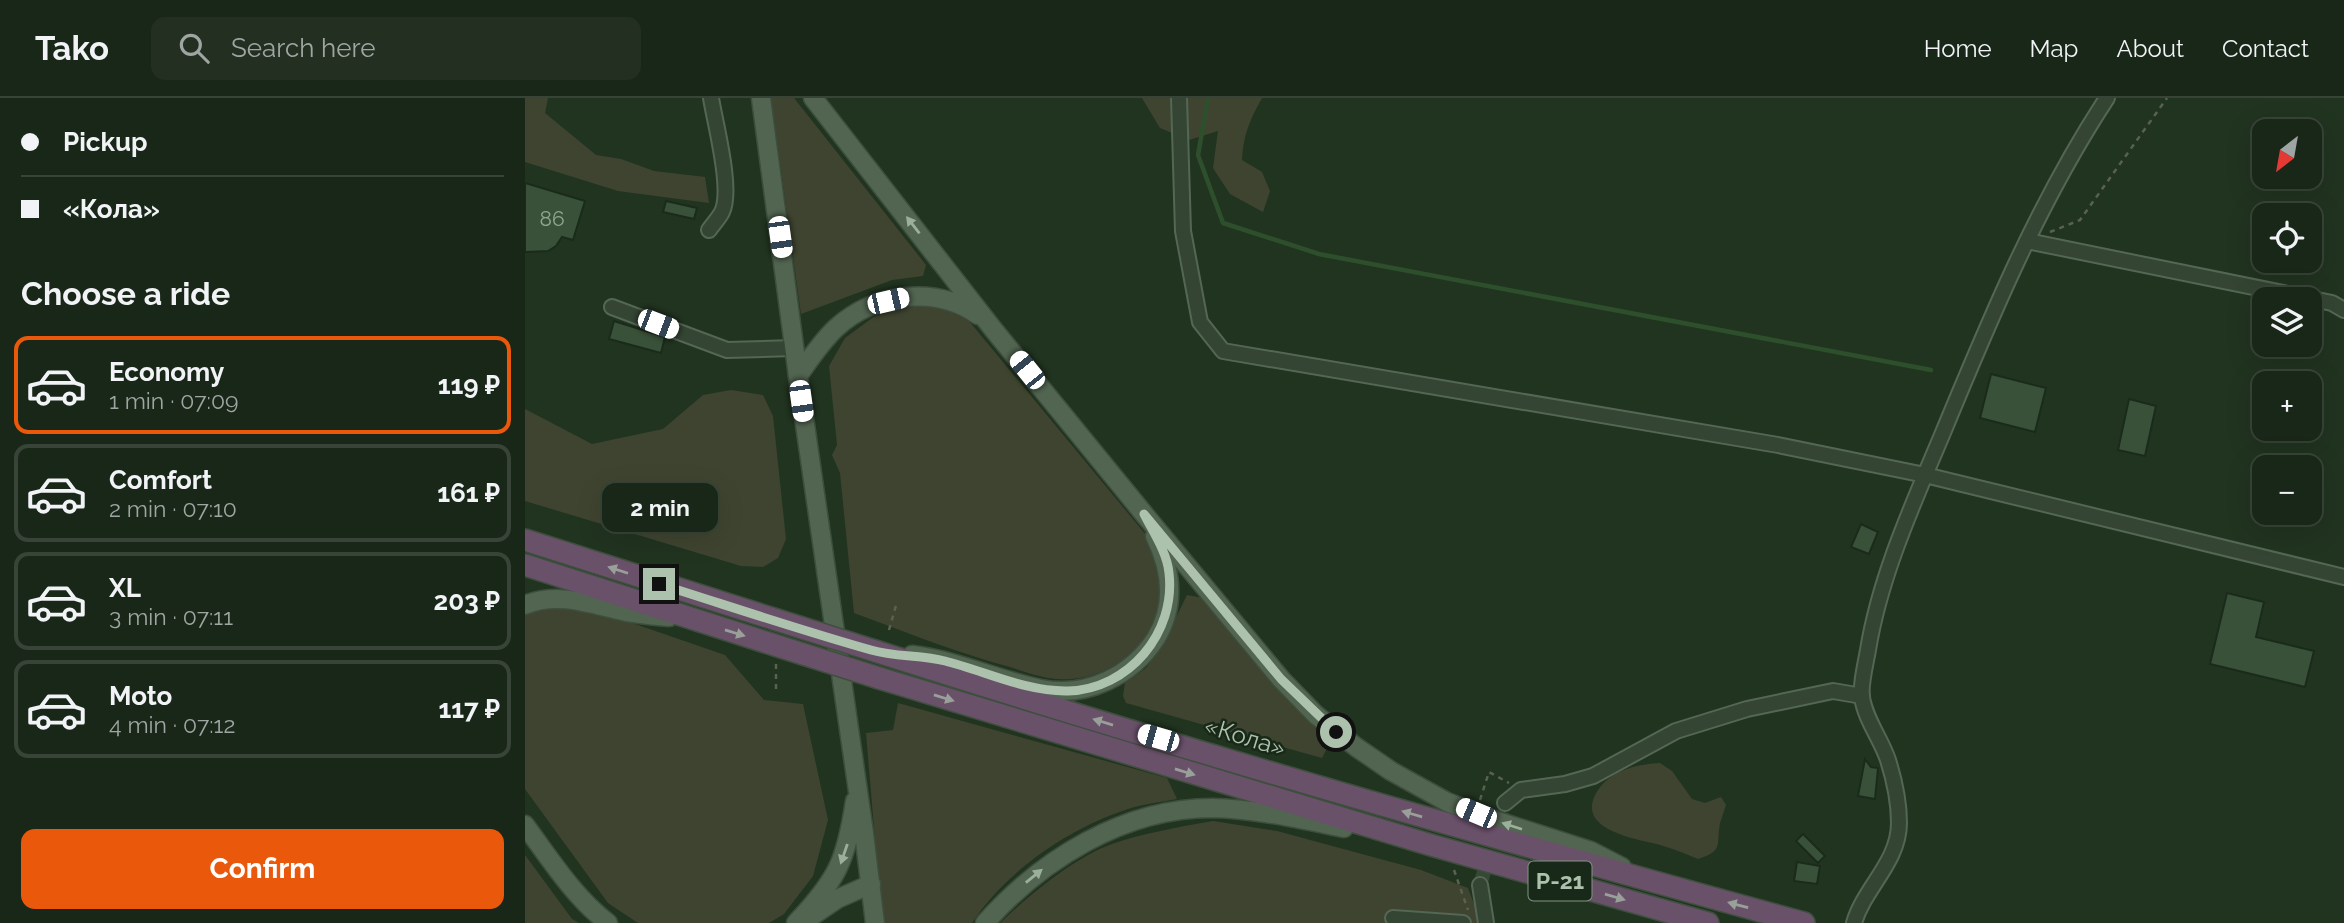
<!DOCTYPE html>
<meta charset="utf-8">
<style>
body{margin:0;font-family:Raleway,sans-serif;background:#222f21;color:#f1f3f6;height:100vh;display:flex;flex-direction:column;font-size:26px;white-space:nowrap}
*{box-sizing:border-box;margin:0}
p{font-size:23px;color:#9fa5a2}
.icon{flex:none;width:38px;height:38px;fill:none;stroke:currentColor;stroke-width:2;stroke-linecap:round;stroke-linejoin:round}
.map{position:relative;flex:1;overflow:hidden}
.details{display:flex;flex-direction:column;background:#192718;width:525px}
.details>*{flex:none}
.hud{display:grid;align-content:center;height:154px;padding:0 21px;background:#192718}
.needle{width:46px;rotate:211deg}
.fabs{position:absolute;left:1727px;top:21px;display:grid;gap:14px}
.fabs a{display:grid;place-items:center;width:70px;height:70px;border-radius:14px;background:#192718;box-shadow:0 7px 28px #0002,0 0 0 2px #374437;font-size:35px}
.end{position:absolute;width:32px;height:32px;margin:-16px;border:9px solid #adc2ad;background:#111;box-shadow:0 0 0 4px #111}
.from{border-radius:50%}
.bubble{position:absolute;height:49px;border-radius:14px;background:#192718;box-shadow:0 7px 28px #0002,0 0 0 2px #374437;font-size:23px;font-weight:700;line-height:49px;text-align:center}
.car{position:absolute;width:21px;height:42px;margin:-21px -10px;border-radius:9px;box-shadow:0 0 5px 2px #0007;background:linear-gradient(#fff 24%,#345 0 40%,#fff 0 76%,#345 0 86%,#fff 0)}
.hud b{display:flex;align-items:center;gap:24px;height:66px;font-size:26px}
.hud b+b{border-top:2px solid #374437}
.hud i{width:18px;height:18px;background:#f1f3f6}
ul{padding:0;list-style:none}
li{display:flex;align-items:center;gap:21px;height:98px;margin:0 14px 10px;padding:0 7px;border:4px solid #374437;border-radius:14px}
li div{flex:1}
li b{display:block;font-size:26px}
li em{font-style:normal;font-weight:700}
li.on{border-color:#ea580c}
li>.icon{width:63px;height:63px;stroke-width:1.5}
h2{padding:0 21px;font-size:32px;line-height:84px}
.action{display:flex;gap:14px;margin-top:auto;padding:14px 21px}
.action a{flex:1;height:80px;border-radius:14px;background:#ea580c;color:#fff;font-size:28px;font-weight:700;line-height:80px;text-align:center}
header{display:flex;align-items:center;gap:42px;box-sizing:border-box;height:98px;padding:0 35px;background:#192718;border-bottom:2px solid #374437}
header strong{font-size:33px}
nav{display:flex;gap:38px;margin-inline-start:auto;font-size:24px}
.search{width:490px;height:63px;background:#222f21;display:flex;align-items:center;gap:18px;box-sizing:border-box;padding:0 24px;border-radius:14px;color:#9fa5a2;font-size:26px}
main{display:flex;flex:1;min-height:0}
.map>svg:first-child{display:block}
</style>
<header>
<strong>Tako</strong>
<div class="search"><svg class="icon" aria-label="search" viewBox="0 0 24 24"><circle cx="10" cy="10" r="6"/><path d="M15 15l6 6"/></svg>Search here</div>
<nav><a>Home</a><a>Map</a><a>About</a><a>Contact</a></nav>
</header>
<main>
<section class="details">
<div class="hud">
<b><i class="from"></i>Pickup</b>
<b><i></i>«Кола»</b>
</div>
<h2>Choose a ride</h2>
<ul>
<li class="on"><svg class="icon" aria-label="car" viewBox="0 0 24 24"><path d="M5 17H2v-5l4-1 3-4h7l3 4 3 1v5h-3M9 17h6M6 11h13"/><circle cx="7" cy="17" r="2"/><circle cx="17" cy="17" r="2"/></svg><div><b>Economy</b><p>1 min · 07:09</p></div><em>119 ₽</em></li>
<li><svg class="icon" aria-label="car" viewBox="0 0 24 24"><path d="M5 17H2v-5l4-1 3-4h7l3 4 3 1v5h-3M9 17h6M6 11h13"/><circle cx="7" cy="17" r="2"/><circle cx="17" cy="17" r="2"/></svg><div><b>Comfort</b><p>2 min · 07:10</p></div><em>161 ₽</em></li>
<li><svg class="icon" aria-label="car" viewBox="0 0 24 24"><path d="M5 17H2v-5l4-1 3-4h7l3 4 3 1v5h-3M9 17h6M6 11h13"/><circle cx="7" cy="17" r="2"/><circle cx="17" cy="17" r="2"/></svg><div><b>XL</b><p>3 min · 07:11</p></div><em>203 ₽</em></li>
<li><svg class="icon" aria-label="car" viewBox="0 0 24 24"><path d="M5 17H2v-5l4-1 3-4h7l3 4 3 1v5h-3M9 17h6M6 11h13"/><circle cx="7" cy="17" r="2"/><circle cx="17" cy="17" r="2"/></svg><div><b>Moto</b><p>4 min · 07:12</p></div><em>117 ₽</em></li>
</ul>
<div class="action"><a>Confirm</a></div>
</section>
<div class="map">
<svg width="1819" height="825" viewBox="0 0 1819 825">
<rect width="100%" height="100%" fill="#213420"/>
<g fill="#3f4430">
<polygon points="0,0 23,0 20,15 71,57 96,61 129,73 180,79 184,105 93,93 0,64"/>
<polygon points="246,0 269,0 401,167 398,178 367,182 276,216"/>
<path d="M617,0H737C725,21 718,38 717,62L737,74L745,93L738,114L705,96L688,70L693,33L664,42L635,30Z"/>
<path d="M380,209H416L444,223L631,449C639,488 641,505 619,540C602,567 564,584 532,581C516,580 500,574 485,569C432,555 381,534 329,515L315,375L307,357L312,347L304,268L320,240L350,218Z"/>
<polygon points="206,292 238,297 248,318 261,441 253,460 238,469 216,468 0,403 0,311 67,346 138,331 178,297"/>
<polygon points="662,497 678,500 804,646 797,660 601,605 598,598 600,585 621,570 637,548"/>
<polygon points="33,505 81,516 200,557 239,602 278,606 303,722 288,778 259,816 244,825 113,825 83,805 0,691 0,515"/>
<path d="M373,605L642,680L652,701C636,704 618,706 603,711C544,730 481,773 447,825H357L341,635L368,632Z"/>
<path d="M1135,665L1147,673L1167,701L1180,705L1196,699L1201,707C1199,713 1197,719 1195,725C1191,747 1199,753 1173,761C1159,755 1146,750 1132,746C1105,740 1044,729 1076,688C1090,671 1115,666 1135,665Z"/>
<path d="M688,723L752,733L896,772L943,790L956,825H475C503,798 550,759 587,746C619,735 654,729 688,723Z"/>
<polygon points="0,757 47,821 54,825 0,825"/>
</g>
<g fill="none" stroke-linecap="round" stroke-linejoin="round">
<polyline stroke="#2e4f2c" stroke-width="4.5" points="683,0 673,57 698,125 794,156 1406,272"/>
</g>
<g fill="#3a5139" stroke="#1b2b1b" stroke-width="2">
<polygon points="0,85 60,103 48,142 37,139 31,148 23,153 0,154"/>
<polygon points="141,103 172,110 169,121 138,114"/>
<polygon points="89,223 140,239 136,255 84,241"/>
<polygon points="1466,276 1521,290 1510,334 1455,320"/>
<polygon points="1604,301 1631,308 1620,358 1593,352"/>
<polygon points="1336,426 1353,434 1344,456 1326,449"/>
<polygon points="1702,495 1739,504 1731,539 1789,553 1780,589 1685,566"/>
<polygon points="1340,661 1346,669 1353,670 1350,701 1333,698"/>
<polygon points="1278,736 1300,758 1293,765 1271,743"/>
<polygon points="1272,764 1295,768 1292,786 1269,783"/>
</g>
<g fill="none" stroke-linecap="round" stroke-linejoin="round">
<polyline stroke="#364935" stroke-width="14" stroke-dasharray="14 7" stroke-linecap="butt" points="955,787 980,705"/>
<defs>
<g id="minor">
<polyline points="654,0 658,133 675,224 698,253 1253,347 1400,377 1819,479"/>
<path d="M184,132C188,126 194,120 197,114C208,92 190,25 186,0"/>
<polyline points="1502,143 1807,205 1819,212"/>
<polyline points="87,209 202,252 269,250"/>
<polyline points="980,705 996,692 1040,686 1068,678 1151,633 1222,611 1308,593 1337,598"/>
<polyline points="955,787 961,825"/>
<polyline points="868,820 938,825"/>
<path d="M1329,825C1339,790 1374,764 1374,725C1374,705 1369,681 1363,662C1356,641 1340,621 1337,599C1335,587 1341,564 1343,552C1355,478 1388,406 1417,337C1465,221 1513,105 1582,0"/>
</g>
<g id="major">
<polyline points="236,0 273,278 339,735 350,825"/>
<polyline points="288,0 468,231 619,416 756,581 791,617 831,649 866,673 922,704 966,721 1066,753 1097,769"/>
<path d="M273,278C285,261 296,244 311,230C349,195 410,187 453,217"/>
<path d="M0,507C34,493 67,507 101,514C115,516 130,518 144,519"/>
<path d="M387,557C431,562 472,582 516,591C561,600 607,578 631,540C651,507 646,471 630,438"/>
<path d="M0,727C25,761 49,799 83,825"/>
<polyline points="287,818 312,801 346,786"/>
<path d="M271,825C313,781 321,762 330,703"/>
<path d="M460,825C517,761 599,710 687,710C732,711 775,721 819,730"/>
</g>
<g id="highway">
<polyline points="0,442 252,522"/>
<polyline points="0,467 256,549"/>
<path d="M350,553C657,652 968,740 1279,825"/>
<polyline points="354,580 906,747 1183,825"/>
</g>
</defs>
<use href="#minor" stroke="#546654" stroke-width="18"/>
<use href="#major" stroke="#3d4e3d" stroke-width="21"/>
<use href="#highway" stroke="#3e4f3e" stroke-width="24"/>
<g stroke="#58624f" stroke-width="2.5" stroke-dasharray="5 5" stroke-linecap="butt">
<polyline points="1525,134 1555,122 1642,0"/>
<polyline points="364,532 372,504"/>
<polyline points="251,566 251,594"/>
<polyline points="955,702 964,674 984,685"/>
<polyline points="929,772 943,812"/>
</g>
<use href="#minor" stroke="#344533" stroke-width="14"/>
<use href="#major" stroke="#526551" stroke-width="18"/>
<use href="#highway" stroke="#6a516a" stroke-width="21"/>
<defs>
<g id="highway-bridge">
<polyline points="252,522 350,553"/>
<polyline points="256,549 354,580"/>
</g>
</defs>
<use href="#highway-bridge" stroke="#3e4f3e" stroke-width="24" stroke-linecap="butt"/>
<use href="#highway-bridge" stroke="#6a516a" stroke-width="21"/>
</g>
<defs><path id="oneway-solid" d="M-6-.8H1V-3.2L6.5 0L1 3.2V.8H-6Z" transform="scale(1.75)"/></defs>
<g fill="#9baf9b">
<use href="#oneway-solid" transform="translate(388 127) rotate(-128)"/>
<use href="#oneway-solid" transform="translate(987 728) rotate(-162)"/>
<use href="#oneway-solid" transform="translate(319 756) rotate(109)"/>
<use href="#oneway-solid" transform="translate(509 778) rotate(-39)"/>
</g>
<g fill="#99a099">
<use href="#oneway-solid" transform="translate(93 472) rotate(-162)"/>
<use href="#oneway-solid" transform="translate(210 535) rotate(17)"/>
<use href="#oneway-solid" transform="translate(419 600) rotate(17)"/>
<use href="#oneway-solid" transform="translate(578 624) rotate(-163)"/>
<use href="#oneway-solid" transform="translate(660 674) rotate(17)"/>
<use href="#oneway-solid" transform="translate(887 716) rotate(-164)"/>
<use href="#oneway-solid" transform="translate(1090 799) rotate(16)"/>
<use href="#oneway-solid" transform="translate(1213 807) rotate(-165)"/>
</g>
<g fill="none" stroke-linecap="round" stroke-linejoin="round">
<path stroke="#adc2ad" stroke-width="9" d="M134,486C204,508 275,532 346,552C370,559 396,557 420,563C460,573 501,594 543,593C604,591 651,535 644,475C642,454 628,434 619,416L756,581L811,634"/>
</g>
<g text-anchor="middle" stroke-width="5" stroke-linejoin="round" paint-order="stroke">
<g font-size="21" fill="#90a690">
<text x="27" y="128">86</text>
</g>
<rect fill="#192919" stroke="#819481" stroke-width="2" x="1003.5" y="763.5" width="63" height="39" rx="5"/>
<g font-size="23" font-weight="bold" fill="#adc2ad">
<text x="1035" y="791">Р-21</text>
</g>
<g font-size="24" fill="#adc2ad" stroke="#192919">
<text transform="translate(720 639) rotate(17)" y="8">«Кола»</text>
</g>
</g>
</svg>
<div class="fabs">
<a><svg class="needle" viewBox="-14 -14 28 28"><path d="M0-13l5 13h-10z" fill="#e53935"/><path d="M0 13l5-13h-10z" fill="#9fa5a2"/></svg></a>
<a><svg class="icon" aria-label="locate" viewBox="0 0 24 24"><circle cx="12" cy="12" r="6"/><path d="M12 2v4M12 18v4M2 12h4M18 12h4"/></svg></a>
<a><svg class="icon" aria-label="layers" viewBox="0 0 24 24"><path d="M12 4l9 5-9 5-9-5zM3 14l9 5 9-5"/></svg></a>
<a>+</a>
<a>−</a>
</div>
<i class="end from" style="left:811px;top:634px"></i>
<i class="end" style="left:134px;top:486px"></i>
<div class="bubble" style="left:77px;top:385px;width:116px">2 min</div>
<i class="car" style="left:255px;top:139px;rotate:172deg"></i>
<i class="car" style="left:363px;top:203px;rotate:77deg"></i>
<i class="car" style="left:133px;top:226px;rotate:111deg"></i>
<i class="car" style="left:502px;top:272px;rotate:321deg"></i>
<i class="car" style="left:276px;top:303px;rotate:172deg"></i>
<i class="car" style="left:633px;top:640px;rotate:286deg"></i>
<i class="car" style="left:951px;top:715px;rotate:293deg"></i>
</div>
</main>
